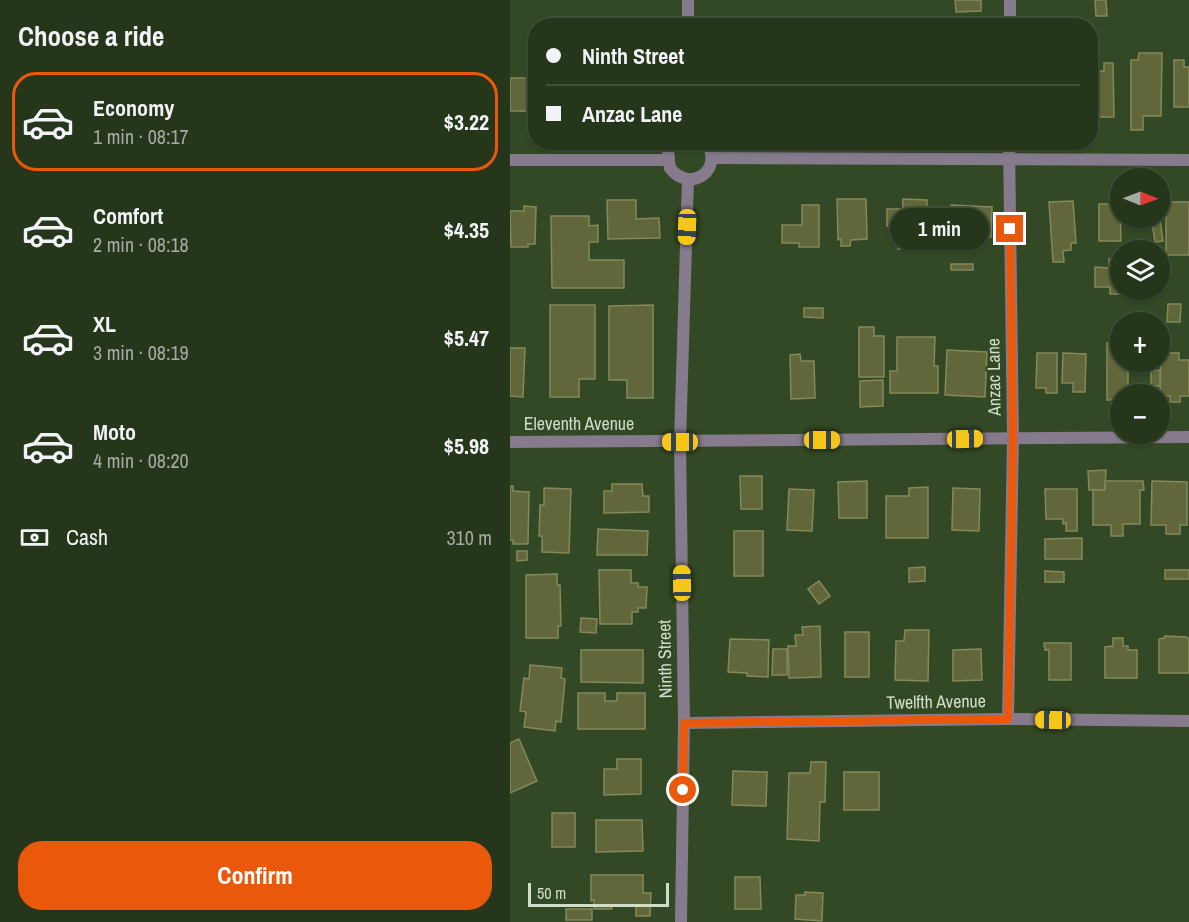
<!DOCTYPE html>
<meta charset="utf-8">
<style>
body{margin:0;font-family:"Archivo Narrow",sans-serif;background:#2e3e24;color:#f1f3f6;height:100vh;display:flex;flex-direction:column;font-size:22px;white-space:nowrap}
*{box-sizing:border-box;margin:0}
p{font-size:20px;color:#a4aba3}
.icon{flex:none;width:33px;height:33px;fill:none;stroke:currentColor;stroke-width:2;stroke-linecap:round;stroke-linejoin:round}
.map{position:relative;flex:1;overflow:hidden}
.details{display:flex;flex-direction:column;background:#26361b;width:510px}
.details>*{flex:none}
.hud{position:absolute;left:18px;top:18px;width:570px;height:132px;border-radius:24px;box-shadow:0 2px 4px #0004,0 0 0 2px #42503a;display:grid;align-content:center;height:132px;padding:0 18px;background:#26361b}
.needle{width:39px;rotate:91deg}
.controls{position:absolute;left:600px;top:168px;display:grid;gap:12px}
.controls a{display:grid;place-items:center;width:60px;height:60px;border-radius:50%;background:#26361b;box-shadow:0 2px 4px #0004,0 0 0 2px #42503a;font-size:30px}
.scale{position:absolute;left:18px;bottom:15px;width:141px;box-sizing:border-box;padding-left:6px;border:3px solid #d0ddc8;border-top:0;font-size:16px;line-height:21px;white-space:nowrap;color:#d0ddc8;-webkit-text-stroke:4px #334824;paint-order:stroke}
.end{position:absolute;width:27px;height:27px;margin:-14px;border:8px solid #ea580c;background:#fff;box-shadow:0 0 0 3px #fff}
.from{border-radius:50%}
.bubble{position:absolute;height:42px;border-radius:21px;background:#26361b;box-shadow:0 2px 4px #0004,0 0 0 2px #42503a;font-size:20px;font-weight:800;line-height:42px;text-align:center}
.car{position:absolute;width:18px;height:36px;margin:-18px -9px;border-radius:8px;box-shadow:0 0 4px 2px #0007;background:linear-gradient(#f5c518 24%,#345 0 40%,#f5c518 0 76%,#345 0 86%,#f5c518 0)}
.hud b{display:flex;align-items:center;gap:21px;height:57px;font-size:22px}
.hud b+b{border-top:2px solid #42503a}
.hud i{width:15px;height:15px;background:#f1f3f6}
ul{padding:0;list-style:none}
li{display:flex;align-items:center;gap:18px;height:99px;margin:0 12px 9px;padding:0 6px;border:3px solid transparent;border-radius:24px}
li div{flex:1}
li b{display:block;font-size:22px}
li em{font-style:normal;font-weight:800}
li.selected{border-color:#ea580c}
li>.icon{width:54px;height:54px;stroke-width:1.5}
h2{padding:0 18px;font-size:27px;line-height:72px}
.pay{display:flex;align-items:center;gap:15px;height:66px;padding:0 18px;font-size:22px}
.pay p{margin-inline-start:auto}
.cta{display:flex;gap:12px;margin-top:auto;padding:12px 18px}
.cta a{flex:1;height:69px;border-radius:24px;background:#ea580c;color:#fff;font-size:24px;font-weight:800;line-height:69px;text-align:center}
main{display:flex;flex:1;min-height:0}
.map>svg:first-child{display:block}
</style>
<main>
<section class="details">
<h2>Choose a ride</h2>
<ul>
<li class="selected"><svg class="icon" aria-label="car" viewBox="0 0 24 24"><path d="M5 17H2v-5l4-1 3-4h7l3 4 3 1v5h-3M9 17h6M6 11h13"/><circle cx="7" cy="17" r="2"/><circle cx="17" cy="17" r="2"/></svg><div><b>Economy</b><p>1 min · 08:17</p></div><em>$3.22</em></li>
<li><svg class="icon" aria-label="car" viewBox="0 0 24 24"><path d="M5 17H2v-5l4-1 3-4h7l3 4 3 1v5h-3M9 17h6M6 11h13"/><circle cx="7" cy="17" r="2"/><circle cx="17" cy="17" r="2"/></svg><div><b>Comfort</b><p>2 min · 08:18</p></div><em>$4.35</em></li>
<li><svg class="icon" aria-label="car" viewBox="0 0 24 24"><path d="M5 17H2v-5l4-1 3-4h7l3 4 3 1v5h-3M9 17h6M6 11h13"/><circle cx="7" cy="17" r="2"/><circle cx="17" cy="17" r="2"/></svg><div><b>XL</b><p>3 min · 08:19</p></div><em>$5.47</em></li>
<li><svg class="icon" aria-label="car" viewBox="0 0 24 24"><path d="M5 17H2v-5l4-1 3-4h7l3 4 3 1v5h-3M9 17h6M6 11h13"/><circle cx="7" cy="17" r="2"/><circle cx="17" cy="17" r="2"/></svg><div><b>Moto</b><p>4 min · 08:20</p></div><em>$5.98</em></li>
</ul>
<div class="pay"><svg class="icon" aria-label="cash" viewBox="0 0 24 24"><path d="M3 7h18v10H3z"/><circle cx="12" cy="12" r="2"/></svg>Cash<p>310 m</p></div>
<div class="cta"><a>Confirm</a></div>
</section>
<div class="map">
<svg width="679" height="922" viewBox="0 0 679 922">
<rect width="100%" height="100%" fill="#334824"/>
<g fill="#62663b" stroke="#84895c" stroke-width="1.5">
<polygon points="445,0 471,0 471,11 446,12"/>
<polygon points="585,0 596,0 597,16 586,16"/>
<polygon points="411,19 426,19 426,26 412,26"/>
<polygon points="576,21 576,26 530,26 530,22"/>
<polygon points="629,53 652,53 651,116 633,116 633,130 621,130 621,60 628,60"/>
<polygon points="664,60 674,60 674,67 679,67 679,107 664,107"/>
<polygon points="594,63 603,63 604,117 583,117 583,83 588,83 588,71 594,71"/>
<rect x="0" y="78" width="26" height="33"/>
<polygon points="327,199 356,199 357,239 341,240 340,246 331,246 331,239 328,240"/>
<polygon points="393,199 417,200 416,249 388,249 389,228 392,228"/>
<polygon points="97,200 126,200 126,219 149,218 150,238 98,239"/>
<polygon points="563,201 566,243 561,243 561,250 553,251 554,262 543,262 539,202"/>
<rect x="656" y="202" width="23" height="53"/>
<polygon points="589,204 610,204 611,241 589,241"/>
<polygon points="292,205 309,205 309,247 289,247 289,243 272,243 272,225 292,225"/>
<polygon points="441,205 482,207 481,237 440,235"/>
<polygon points="14,206 26,207 25,244 18,244 18,247 1,247 0,211 14,211"/>
<rect x="377" y="209" width="15" height="17"/>
<polygon points="41,216 79,216 79,226 88,225 88,242 79,242 79,260 114,260 114,288 42,288"/>
<polygon points="650,220 653,241 645,242 642,222"/>
<polygon points="599,259 610,259 610,290 623,290 623,294 600,294 600,287 585,287 585,267 599,268"/>
<rect x="441" y="264" width="22" height="6"/>
<polygon points="658,304 671,304 670,322 657,322"/>
<polygon points="40,305 85,305 85,379 69,379 69,397 40,397"/>
<polygon points="143,305 143,398 117,398 117,380 99,380 99,306"/>
<polygon points="294,308 313,308 313,318 294,317"/>
<polygon points="349,327 364,327 364,336 374,336 374,377 349,377"/>
<polygon points="387,337 425,337 424,366 428,366 428,393 380,393 380,371 387,371"/>
<polygon points="610,342 610,362 618,362 618,394 610,394 610,400 597,400 597,343"/>
<polygon points="0,348 15,348 13,397 0,396"/>
<polygon points="437,350 477,352 475,397 435,395"/>
<polygon points="527,353 547,353 547,393 536,393 536,388 526,388"/>
<polygon points="553,353 576,354 575,392 563,392 563,383 552,383"/>
<polygon points="651,353 669,353 669,360 679,360 679,396 670,396 670,402 660,402 660,396 650,396"/>
<polygon points="290,354 291,361 304,361 305,398 281,399 280,355"/>
<polygon points="650,370 650,386 641,386 641,371"/>
<polygon points="373,380 373,406 350,407 350,381"/>
<polygon points="596,470 595,490 579,490 578,471"/>
<polygon points="230,476 252,476 252,509 231,509"/>
<polygon points="357,481 357,518 329,518 328,482"/>
<polygon points="595,481 633,481 634,490 630,490 630,524 613,524 613,536 601,536 601,525 583,525 583,490 595,490"/>
<polygon points="642,481 677,482 677,525 670,525 670,534 656,534 656,525 641,525"/>
<polygon points="102,484 132,484 133,496 139,496 139,512 94,513 94,491 102,491"/>
<polygon points="0,486 3,486 3,491 19,492 18,544 3,544 3,540 0,540"/>
<polygon points="418,487 418,538 376,538 376,496 399,496 399,488"/>
<polygon points="34,488 61,489 59,553 32,552 32,536 29,536 30,505 34,505"/>
<polygon points="443,488 470,489 469,531 442,530"/>
<polygon points="279,489 304,490 302,531 277,530"/>
<polygon points="535,489 567,489 567,531 556,531 556,523 553,524 553,519 536,519"/>
<polygon points="88,529 138,531 137,555 87,555"/>
<rect x="224" y="531" width="29" height="45"/>
<polygon points="572,538 572,559 535,559 535,539"/>
<polygon points="7,551 17,551 17,560 7,561"/>
<polygon points="415,567 415,581 399,582 399,568"/>
<polygon points="89,570 121,570 121,583 128,583 128,587 137,587 136,608 128,608 128,612 122,612 122,624 90,624"/>
<rect x="655" y="570" width="24" height="9"/>
<polygon points="535,571 554,572 554,582 535,582"/>
<polygon points="47,574 47,585 50,585 51,626 48,626 48,638 16,638 16,575"/>
<polygon points="309,581 320,596 309,604 298,589"/>
<polygon points="71,618 87,619 86,633 70,632"/>
<polygon points="310,626 311,677 279,678 278,646 286,646 285,635 293,635 292,627"/>
<polygon points="395,630 419,630 418,681 385,680 386,641 394,641"/>
<rect x="335" y="632" width="24" height="45"/>
<polygon points="655,636 676,637 679,639 679,673 649,673 649,639 654,638"/>
<polygon points="603,638 613,638 613,646 618,646 618,650 627,650 627,678 595,678 595,647 603,646"/>
<polygon points="220,639 259,640 258,677 237,676 237,673 218,672"/>
<polygon points="534,643 561,643 561,680 539,680 539,650 535,650"/>
<polygon points="263,649 277,649 277,675 262,675"/>
<polygon points="471,649 472,680 443,681 443,650"/>
<polygon points="71,650 133,650 133,683 71,682"/>
<polygon points="20,665 52,668 51,678 55,679 51,722 46,721 45,731 14,727 16,712 10,711 14,678 19,679"/>
<polygon points="68,693 95,693 95,701 107,701 107,693 135,693 135,729 68,729"/>
<polygon points="9,739 27,781 0,793 0,743"/>
<polygon points="107,759 131,759 131,794 94,795 94,769 107,769"/>
<polygon points="301,762 316,762 315,802 310,802 309,841 277,839 279,773 300,773"/>
<polygon points="223,771 257,772 256,806 222,805"/>
<rect x="334" y="772" width="35" height="38"/>
<rect x="42" y="813" width="23" height="34"/>
<polygon points="86,820 132,820 133,851 86,852"/>
<polygon points="81,875 133,875 133,893 141,893 140,916 126,916 126,906 101,906 102,909 84,909 84,900 81,901"/>
<polygon points="225,877 250,877 251,909 225,909"/>
<polygon points="295,892 313,893 312,921 285,919 286,895 295,895"/>
<rect x="56" y="909" width="26" height="11"/>
</g>
<g fill="none" stroke-linecap="round" stroke-linejoin="round">
<g stroke="#867b8c" stroke-width="12">
<polyline points="178,26 178,0"/>
<polyline points="500,26 500,0"/>
<path d="M163,142L158,151L160,168C180,194 215,170 196,142"/>
<polyline points="202,158 679,160"/>
<polyline points="0,160 158,160"/>
<polyline points="0,442 679,437"/>
<polyline points="498,719 503,438 499,142"/>
<polyline points="174,723 498,719 679,721"/>
<polyline points="171,922 174,723 170,442 178,179"/>
</g>
</g>
<g fill="none" stroke-linecap="round" stroke-linejoin="round">
<polyline stroke="#ea580c" stroke-width="8" points="173,790 174,723 498,719 503,438 500,229"/>
</g>
<g text-anchor="middle" stroke-width="4.5" stroke-linejoin="round" paint-order="stroke">
<g font-size="18" fill="#d0ddc8" stroke="#334824">
<text transform="translate(484 377) rotate(-91)" y="6">Anzac Lane</text>
<text x="69" y="430">Eleventh Avenue</text>
<text transform="translate(155 659) rotate(-91)" y="6">Ninth Street</text>
<text transform="translate(426 702) rotate(-1)" y="6">Twelfth Avenue</text>
</g>
</g>
</svg>
<div class="controls">
<a><svg class="needle" viewBox="-14 -14 28 28"><path d="M0-13l5 13h-10z" fill="#e53935"/><path d="M0 13l5-13h-10z" fill="#a4aba3"/></svg></a>
<a><svg class="icon" aria-label="layers" viewBox="0 0 24 24"><path d="M12 4l9 5-9 5-9-5zM3 14l9 5 9-5"/></svg></a>
<a>+</a>
<a>−</a>
</div>
<div class="scale">50 m</div>
<i class="end from" style="left:173px;top:790px"></i>
<i class="end" style="left:500px;top:229px"></i>
<div class="bubble" style="left:380px;top:208px;width:99px">1 min</div>
<i class="car" style="left:177px;top:227px;rotate:182deg"></i>
<i class="car" style="left:455px;top:439px;rotate:89deg"></i>
<i class="car" style="left:312px;top:440px;rotate:90deg"></i>
<i class="car" style="left:170px;top:442px;rotate:270deg"></i>
<i class="car" style="left:172px;top:583px;rotate:359deg"></i>
<i class="car" style="left:543px;top:720px;rotate:271deg"></i>
<div class="hud">
<b><i class="from"></i>Ninth Street</b>
<b><i></i>Anzac Lane</b>
</div>
</div>
</main>
